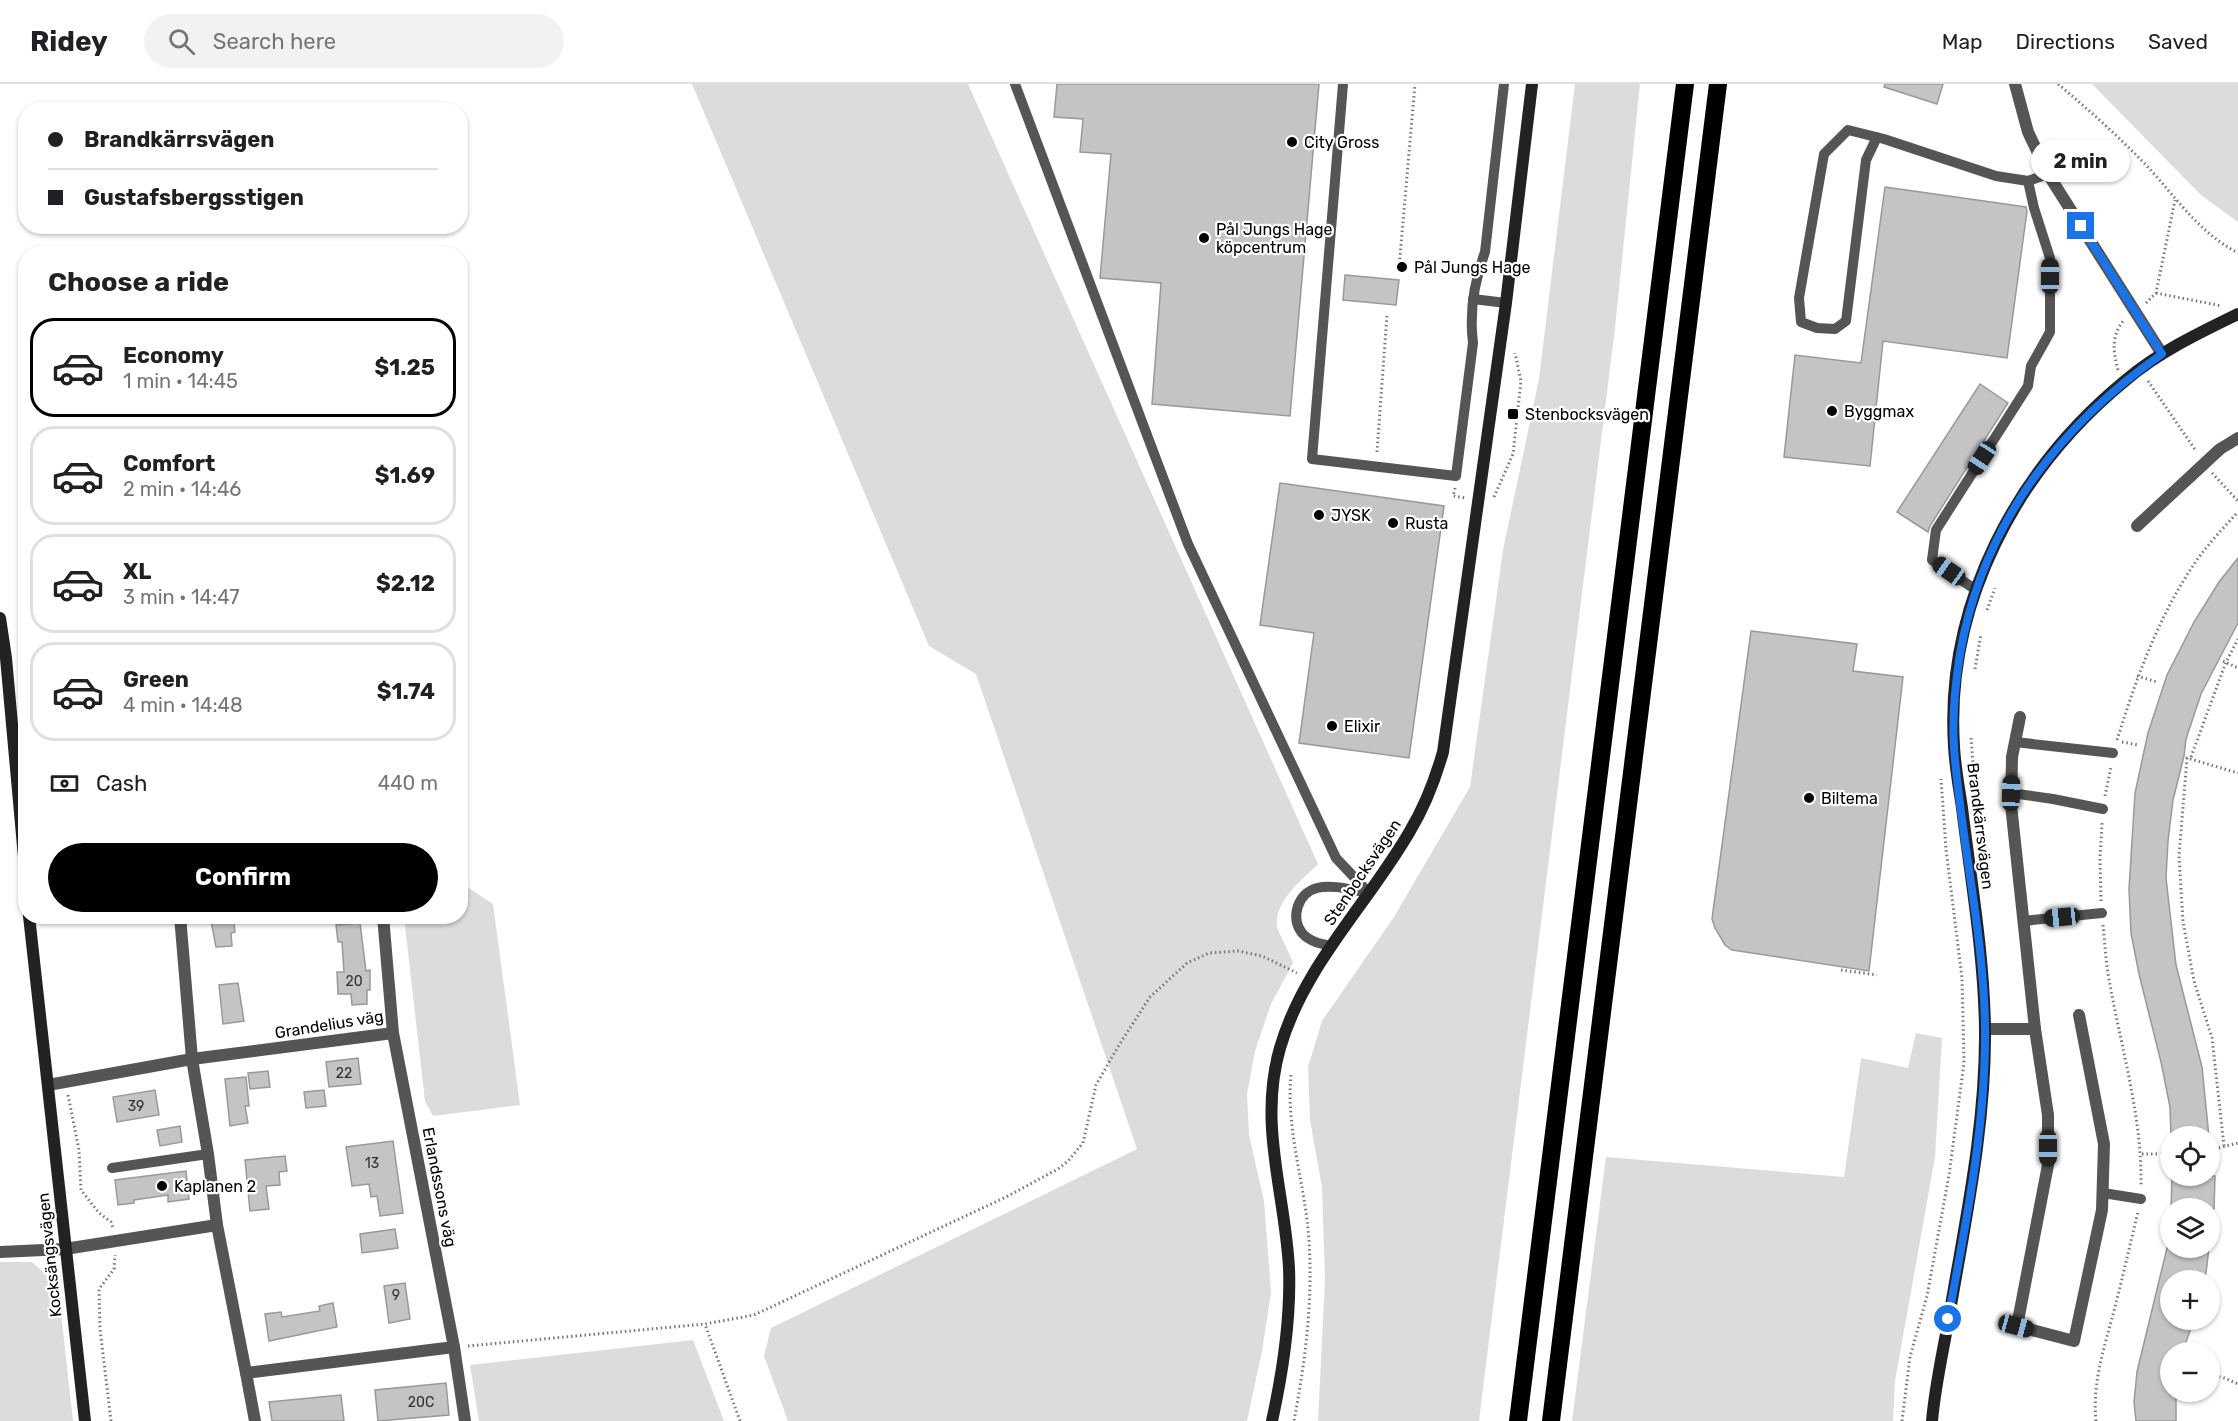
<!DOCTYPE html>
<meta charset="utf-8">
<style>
body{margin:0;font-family:Rubik,sans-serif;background:#f2f2f2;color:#202124;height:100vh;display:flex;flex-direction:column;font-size:22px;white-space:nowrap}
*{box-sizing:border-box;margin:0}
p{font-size:20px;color:#757577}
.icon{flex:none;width:33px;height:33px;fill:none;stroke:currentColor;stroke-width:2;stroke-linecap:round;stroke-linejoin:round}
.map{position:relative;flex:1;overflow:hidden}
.side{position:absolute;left:18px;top:162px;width:450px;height:678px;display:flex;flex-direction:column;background:#fff;border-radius:24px;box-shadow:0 2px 4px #0004}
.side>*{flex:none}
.hud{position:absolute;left:18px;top:18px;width:450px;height:132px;border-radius:24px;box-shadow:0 2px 4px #0004;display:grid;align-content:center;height:132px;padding:0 30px;background:#fff}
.fabs{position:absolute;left:2160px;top:1042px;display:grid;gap:12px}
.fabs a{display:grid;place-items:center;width:60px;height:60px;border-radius:50%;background:#fff;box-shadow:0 2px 4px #0004;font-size:30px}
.end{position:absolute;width:27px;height:27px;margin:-14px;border:8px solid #1a73e8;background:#fff;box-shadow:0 0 0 3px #fff}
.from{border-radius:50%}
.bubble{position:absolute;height:42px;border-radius:21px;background:#fff;box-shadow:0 2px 4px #0004;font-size:20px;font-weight:700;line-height:42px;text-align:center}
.car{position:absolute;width:18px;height:36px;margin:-18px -9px;border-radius:8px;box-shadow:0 0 4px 2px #0007;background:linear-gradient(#222 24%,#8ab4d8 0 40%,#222 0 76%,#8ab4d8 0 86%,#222 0)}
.hud b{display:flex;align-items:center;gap:21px;height:57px;font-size:22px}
.hud b+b{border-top:2px solid #e0e0e0}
.hud i{width:15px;height:15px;background:#202124}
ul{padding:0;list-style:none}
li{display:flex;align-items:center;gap:18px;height:99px;margin:0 12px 9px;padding:0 18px;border:3px solid #e0e0e0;border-radius:24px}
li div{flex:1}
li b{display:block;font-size:22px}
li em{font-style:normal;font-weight:700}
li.active{border-color:#000}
li>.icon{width:54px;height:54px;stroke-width:1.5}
h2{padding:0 30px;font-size:27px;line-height:72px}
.pay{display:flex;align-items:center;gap:15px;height:66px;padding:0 30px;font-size:22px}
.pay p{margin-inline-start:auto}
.primary-button{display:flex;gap:12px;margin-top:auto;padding:12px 30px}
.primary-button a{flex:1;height:69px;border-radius:36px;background:#000;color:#fff;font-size:24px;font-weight:700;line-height:69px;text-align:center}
header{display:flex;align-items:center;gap:36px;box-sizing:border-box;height:84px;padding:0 30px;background:#fff;border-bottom:2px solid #e0e0e0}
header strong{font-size:28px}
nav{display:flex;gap:33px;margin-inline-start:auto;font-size:21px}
.search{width:420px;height:54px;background:#f2f2f2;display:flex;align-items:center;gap:15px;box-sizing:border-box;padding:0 21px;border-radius:33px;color:#757577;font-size:22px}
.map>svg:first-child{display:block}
</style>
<header>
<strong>Ridey</strong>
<div class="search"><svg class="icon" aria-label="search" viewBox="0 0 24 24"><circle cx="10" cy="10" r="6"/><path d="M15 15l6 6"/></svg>Search here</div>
<nav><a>Map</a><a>Directions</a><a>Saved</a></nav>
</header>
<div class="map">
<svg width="2238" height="1337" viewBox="0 0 2238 1337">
<rect width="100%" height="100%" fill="#fff"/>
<g fill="#dcdcdc">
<path d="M692,0H968L1318,780C1302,796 1274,817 1277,843C1278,847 1291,872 1293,879L1271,920L1255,967L1247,1010L1249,1051L1264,1117L1271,1208L1262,1267L1247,1337H788L764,1272L771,1244L1137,1065L976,590L929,562Z"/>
<polygon points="1575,0 1640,0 1615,244 1479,1337 1318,1337 1325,1195 1322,1103 1310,1036 1308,983 1322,937 1394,833 1470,703 1503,466 1539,295"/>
<polygon points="2092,0 2238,0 2238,138 2201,111"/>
<polygon points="461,799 493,820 520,1021 433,1032 425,1017 404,833 460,832"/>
<polygon points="1916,949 1942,954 1935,1073 1895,1297 1893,1337 1572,1337 1606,1073 1844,1093 1861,974 1908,984"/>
<polygon points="0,1178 32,1178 58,1202 73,1337 0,1337"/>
<polygon points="693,1256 724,1337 479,1337 470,1281"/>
</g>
<g fill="#c4c4c4" stroke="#999" stroke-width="1.5">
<polygon points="1057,0 1319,0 1290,332 1152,320 1161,199 1100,194 1111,70 1080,68 1083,35 1054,33"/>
<polygon points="1885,0 1943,0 1937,20 1884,3"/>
<polygon points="1885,103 2026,123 2027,127 2007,274 1883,257 1870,382 1784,373 1795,271 1861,279"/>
<polygon points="1345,191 1399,196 1396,221 1343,216"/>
<polygon points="1980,300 2008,319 1930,442 1928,448 1897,428"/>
<polygon points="1280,399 1444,422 1409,674 1299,659 1314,549 1260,541"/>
<polygon points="2238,474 2238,539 2201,610 2186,655 2184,672 2173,716 2168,757 2166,794 2176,881 2202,983 2209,1053 2171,1053 2170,1023 2161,978 2139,890 2131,849 2129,805 2135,709 2148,649 2167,591 2194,538 2219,498"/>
<polygon points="1751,547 1857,560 1853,587 1903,593 1869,887 1732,866 1725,861 1715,844 1712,835"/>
<polygon points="210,832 233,832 235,848 231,849 232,862 216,863"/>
<polygon points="360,839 366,887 370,886 370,906 367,906 367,920 352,921 351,910 338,910 337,888 344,888 342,858 338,858 336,841"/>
<polygon points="238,899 244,937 223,940 219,901"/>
<polygon points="358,974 361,1000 329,1003 326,978"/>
<polygon points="268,987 270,1003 250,1005 248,989"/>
<polygon points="246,993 249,1022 245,1022 248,1039 230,1042 225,995"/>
<polygon points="155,1006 159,1031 117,1038 113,1013"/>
<polygon points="324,1006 326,1022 306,1024 304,1008"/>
<polygon points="180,1042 182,1058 160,1062 157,1046"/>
<polygon points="393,1057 403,1129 380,1132 377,1112 371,1113 369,1100 352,1102 346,1063"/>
<polygon points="285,1072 287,1087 279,1088 280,1101 266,1102 269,1125 250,1127 245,1076"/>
<polygon points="186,1087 189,1115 168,1118 168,1111 134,1116 134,1119 118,1121 115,1096"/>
<polygon points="2172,1092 2215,1092 2214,1125 2171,1125"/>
<polygon points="395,1145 398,1164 362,1169 360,1150"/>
<polygon points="2167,1164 2209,1164 2205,1197 2170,1197 2170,1236 2194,1236 2182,1269 2170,1269 2170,1308 2176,1308 2176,1337 2136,1337 2134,1318 2137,1288"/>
<polygon points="405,1199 410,1235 389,1239 384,1202"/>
<polygon points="333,1219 337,1243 269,1257 265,1230 281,1228 282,1233 320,1227 319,1222"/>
<polygon points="446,1299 449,1331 378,1337 375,1306"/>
<polygon points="341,1311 344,1337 272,1337 269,1318"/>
</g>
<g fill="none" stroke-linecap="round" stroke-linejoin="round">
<g stroke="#777" stroke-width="3" stroke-dasharray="1.5 3" stroke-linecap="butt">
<path d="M2058,0C2089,26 2118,52 2146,81C2176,113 2198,148 2238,169"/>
<polyline points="1399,184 1415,0"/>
<polyline points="2156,209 2222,222"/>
<polyline points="2146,219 2156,209 2175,116"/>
<path d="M2118,286C2113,267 2111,252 2124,236"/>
<polyline points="2148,297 2196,367"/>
<polyline points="1377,368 1387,231"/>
<polyline points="2212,389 2238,417"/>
<polyline points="1455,404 1453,412 1466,414"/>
<polyline points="1494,413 1513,370 1521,297 1515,269"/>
<polyline points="1987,526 1995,504"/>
<polyline points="2223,577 2238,584"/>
<polyline points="1975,585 1981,550"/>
<polyline points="2137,592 2157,598"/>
<polyline points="1971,654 1974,692"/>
<path d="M2117,656C2137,592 2160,528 2199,473C2211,457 2225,442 2238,428"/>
<polyline points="2122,658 2138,661"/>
<polyline points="2191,673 2226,578 2238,555"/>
<polyline points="2105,712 2111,683"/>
<polyline points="2101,817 2100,774 2102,739"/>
<path d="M2103,841C2105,861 2106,881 2110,901C2122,967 2142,1033 2141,1101"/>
<polyline points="1841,886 1877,891"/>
<path d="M1291,991C1286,1043 1303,1094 1308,1145C1314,1210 1306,1273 1294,1337"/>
<polyline points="68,1011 79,1066 81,1106 99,1129 111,1138 113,1144"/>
<polyline points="2224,1062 2212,954 2194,897 2183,838 2179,772 2187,674 2238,689"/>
<polyline points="2210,1066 2238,1059"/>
<polyline points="2142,1070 2170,1070"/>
<polyline points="468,1262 705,1240"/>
<polyline points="2210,1292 2222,1293 2238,1300"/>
<polyline points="111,1337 100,1245 99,1205 114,1185 115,1171"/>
<polyline points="740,1337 705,1240 754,1231 1006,1113 1058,1085 1068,1077 1083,1059 1096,1001 1119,961 1150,913 1187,879 1209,869 1238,867 1262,872 1297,889"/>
<polyline points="1902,1337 1910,1273 1927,1212 1949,1091 1964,979 1962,894 1946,765 1941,695"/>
<path d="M2096,1337C2092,1297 2105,1262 2115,1223C2123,1192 2130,1160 2138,1128"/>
</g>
<g stroke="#555" stroke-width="10">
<polyline points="1015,0 1188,460 1336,774 1369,809"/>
<path d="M1343,0L1312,375L1456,392L1473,259C1469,227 1474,198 1485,168L1504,0"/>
<polyline points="1877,53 1866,76 1846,237 1835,245 1817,244 1801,238 1799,214 1824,70 1848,46 1884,55 1996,92 2028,97 2048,90"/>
<polyline points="1473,215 1506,219"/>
<polyline points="1976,506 1932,476 1936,446 2028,302 2031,282 2050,248 2050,174 2034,124 2028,97"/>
<polyline points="2015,658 2113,669"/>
<polyline points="2011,709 2053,715 2103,725"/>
<polyline points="2023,837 2102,829"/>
<path d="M1332,862C1321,860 1310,858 1302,849C1290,833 1298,809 1317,804C1333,800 1352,806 1369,809"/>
<polyline points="112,1084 208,1070"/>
<polyline points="2103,1109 2141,1115"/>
</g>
<g stroke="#555" stroke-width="12">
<polyline points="2015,0 2028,48 2048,90 2162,270"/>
<polyline points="2137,442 2220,365 2238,354"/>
<polyline points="2020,633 2012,673 2011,721 2035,945 2048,1031 2048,1081 2017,1242 2074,1257 2102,1126 2104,1060 2079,931"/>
<polyline points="180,832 192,975 208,1070 217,1141 246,1289 454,1263 393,949 383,832"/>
<polyline points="1985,945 2035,945"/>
<polyline points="48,1001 192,975 393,949"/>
<polyline points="0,1168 65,1165 217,1141"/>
<polyline points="454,1263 465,1337"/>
<polyline points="246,1289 255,1337"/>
</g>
<g stroke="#222" stroke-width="12">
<polyline points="0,534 6,574 26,795"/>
<polyline points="29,832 85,1337"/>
<path d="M1272,1337C1283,1287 1291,1236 1289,1184C1285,1109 1258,1040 1280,964C1304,881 1368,820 1410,747C1425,722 1435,696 1443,668L1506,219L1532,0"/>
<path d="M1932,1337C1935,1302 1943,1268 1949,1233C1965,1138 1986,1042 1985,945C1984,871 1971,797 1962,724C1959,703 1955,683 1954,662C1945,519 2017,385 2126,296C2159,268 2199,249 2238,230"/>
</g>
<g stroke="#000" stroke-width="18">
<polyline points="1518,1337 1685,0"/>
<polyline points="1551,1337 1718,0"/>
</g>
</g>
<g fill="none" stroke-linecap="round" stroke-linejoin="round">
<path stroke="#1a73e8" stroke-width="8" d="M1948,1235C1966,1139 1986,1042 1985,944C1984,850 1961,757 1954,664C1952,632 1955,601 1960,570C1982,443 2057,343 2162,270L2081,142"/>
</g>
<g fill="#000" stroke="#fff" stroke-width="2">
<circle cx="1292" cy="58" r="6"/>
<circle cx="1204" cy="154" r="6"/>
<circle cx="1402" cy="183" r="6"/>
<circle cx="1832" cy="327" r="6"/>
<rect x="1507" y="324" width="12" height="12" rx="3"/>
<circle cx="1319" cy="431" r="6"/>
<circle cx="1393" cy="439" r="6"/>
<circle cx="1332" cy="642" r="6"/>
<circle cx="1809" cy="714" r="6"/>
<circle cx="162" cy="1102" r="6"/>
</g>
<g text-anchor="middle" stroke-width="4.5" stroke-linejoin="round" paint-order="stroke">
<g font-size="14" fill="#313131">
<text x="354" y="902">20</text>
<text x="344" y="994">22</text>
<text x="136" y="1027">39</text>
<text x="372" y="1084">13</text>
<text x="396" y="1216">9</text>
<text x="421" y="1323">20C</text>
</g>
<g font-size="16" fill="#000" stroke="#fff" text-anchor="start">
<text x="1304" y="64">City Gross</text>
<text x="1216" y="151">Pål Jungs Hage<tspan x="1216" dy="18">köpcentrum</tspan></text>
<text x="1414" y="189">Pål Jungs Hage</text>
<text x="1844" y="333">Byggmax</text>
<text x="1525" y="336">Stenbocksvägen</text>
<text x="1331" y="437">JYSK</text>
<text x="1405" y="445">Rusta</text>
<text x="1344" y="648">Elixir</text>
<text x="1821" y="720">Biltema</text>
<text x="174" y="1108">Kaplanen 2</text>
</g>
<g font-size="16" fill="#000" stroke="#fff">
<text transform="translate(1981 742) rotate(83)" y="6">Brandkärrsvägen</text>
<text transform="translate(1362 788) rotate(-56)" y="6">Stenbocksvägen</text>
<text transform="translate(329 940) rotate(-9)" y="6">Grandelius väg</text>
<text transform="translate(440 1103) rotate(79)" y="6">Erlandssons väg</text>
<text transform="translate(49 1171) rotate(-96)" y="6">Kocksängsvägen</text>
</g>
</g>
</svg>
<div class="fabs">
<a><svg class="icon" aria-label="locate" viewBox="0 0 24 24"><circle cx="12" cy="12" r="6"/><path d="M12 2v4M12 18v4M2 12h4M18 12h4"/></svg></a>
<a><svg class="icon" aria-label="layers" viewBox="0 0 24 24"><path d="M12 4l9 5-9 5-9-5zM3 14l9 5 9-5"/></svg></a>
<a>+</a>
<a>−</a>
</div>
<i class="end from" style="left:1948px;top:1235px"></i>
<i class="end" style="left:2081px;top:142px"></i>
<div class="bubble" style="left:2031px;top:56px;width:99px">2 min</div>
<i class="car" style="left:2050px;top:192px;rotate:0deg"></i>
<i class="car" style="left:1982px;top:374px;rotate:213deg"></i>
<i class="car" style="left:1949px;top:487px;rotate:305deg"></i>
<i class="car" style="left:2011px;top:709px;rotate:2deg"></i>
<i class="car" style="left:2062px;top:833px;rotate:264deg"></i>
<i class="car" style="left:2048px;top:1064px;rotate:180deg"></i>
<i class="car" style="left:2016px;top:1242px;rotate:105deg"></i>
<div class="hud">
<b><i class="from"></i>Brandkärrsvägen</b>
<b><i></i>Gustafsbergsstigen</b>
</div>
<section class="side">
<h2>Choose a ride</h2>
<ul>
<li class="active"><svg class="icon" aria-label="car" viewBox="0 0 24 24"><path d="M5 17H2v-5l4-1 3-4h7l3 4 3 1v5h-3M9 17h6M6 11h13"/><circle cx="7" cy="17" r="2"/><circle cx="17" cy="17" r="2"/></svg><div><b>Economy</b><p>1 min · 14:45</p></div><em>$1.25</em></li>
<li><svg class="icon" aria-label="car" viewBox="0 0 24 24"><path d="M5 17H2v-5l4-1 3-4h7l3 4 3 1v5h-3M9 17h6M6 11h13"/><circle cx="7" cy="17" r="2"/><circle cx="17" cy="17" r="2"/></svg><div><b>Comfort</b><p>2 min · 14:46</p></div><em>$1.69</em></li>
<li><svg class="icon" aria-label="car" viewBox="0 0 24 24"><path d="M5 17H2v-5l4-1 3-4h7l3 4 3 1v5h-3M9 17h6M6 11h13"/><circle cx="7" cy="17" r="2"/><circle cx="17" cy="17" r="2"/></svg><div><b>XL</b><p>3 min · 14:47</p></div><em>$2.12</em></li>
<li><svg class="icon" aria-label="car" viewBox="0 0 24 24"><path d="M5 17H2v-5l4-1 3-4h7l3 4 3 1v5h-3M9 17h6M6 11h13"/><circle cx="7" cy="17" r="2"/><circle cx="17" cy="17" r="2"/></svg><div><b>Green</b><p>4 min · 14:48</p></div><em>$1.74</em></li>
</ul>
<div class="pay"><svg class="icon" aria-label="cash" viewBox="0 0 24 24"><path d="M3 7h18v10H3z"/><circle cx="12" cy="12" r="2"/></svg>Cash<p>440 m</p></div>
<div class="primary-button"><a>Confirm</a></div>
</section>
</div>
